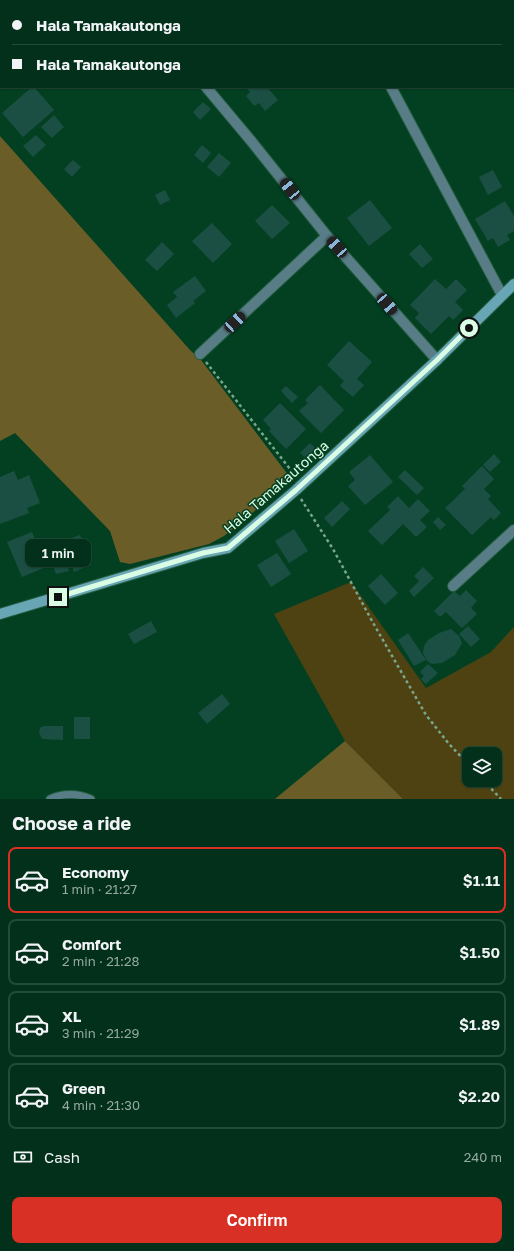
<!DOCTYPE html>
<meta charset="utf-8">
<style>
body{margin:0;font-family:"Golos Text",sans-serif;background:#0c3823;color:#f1f3f6;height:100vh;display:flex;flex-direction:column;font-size:15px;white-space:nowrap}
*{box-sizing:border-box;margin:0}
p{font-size:13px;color:#96a9a2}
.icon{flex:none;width:22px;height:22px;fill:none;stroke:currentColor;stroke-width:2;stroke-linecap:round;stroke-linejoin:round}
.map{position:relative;height:799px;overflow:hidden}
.panel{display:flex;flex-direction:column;background:#02301a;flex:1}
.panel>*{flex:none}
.top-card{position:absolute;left:0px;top:0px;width:514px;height:88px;box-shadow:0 1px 3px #0004,0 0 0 1px #234b39;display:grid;align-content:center;height:88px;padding:0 12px;background:#02301a}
.buttons{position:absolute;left:462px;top:747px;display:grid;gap:8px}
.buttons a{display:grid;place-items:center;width:40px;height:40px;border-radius:8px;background:#02301a;box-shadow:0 1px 3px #0004,0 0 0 1px #234b39;font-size:20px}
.end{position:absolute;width:18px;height:18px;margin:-9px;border:5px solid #dafee5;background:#111;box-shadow:0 0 0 2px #111}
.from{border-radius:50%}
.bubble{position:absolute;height:28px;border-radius:8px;background:#02301a;box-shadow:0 1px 3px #0004,0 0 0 1px #234b39;font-size:13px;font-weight:600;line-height:28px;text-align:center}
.car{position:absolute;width:12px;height:24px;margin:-12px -6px;border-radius:5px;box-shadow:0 0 3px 1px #0007;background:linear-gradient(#222 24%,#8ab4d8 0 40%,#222 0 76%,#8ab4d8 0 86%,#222 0)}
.top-card b{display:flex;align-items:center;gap:14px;height:38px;font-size:15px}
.top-card b+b{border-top:1px solid #234b39}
.top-card i{width:10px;height:10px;background:#f1f3f6}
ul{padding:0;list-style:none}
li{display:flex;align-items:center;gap:12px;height:66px;margin:0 8px 6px;padding:0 4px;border:2px solid #234b39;border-radius:8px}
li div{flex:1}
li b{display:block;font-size:15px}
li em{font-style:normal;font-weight:600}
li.selected{border-color:#d93025}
li>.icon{width:36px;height:36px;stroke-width:1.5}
h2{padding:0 12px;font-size:18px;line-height:48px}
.pay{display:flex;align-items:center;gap:10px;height:44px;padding:0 12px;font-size:15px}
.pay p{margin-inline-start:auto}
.button{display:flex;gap:8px;margin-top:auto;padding:8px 12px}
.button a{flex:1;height:46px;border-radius:8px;background:#d93025;color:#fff;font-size:16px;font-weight:600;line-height:46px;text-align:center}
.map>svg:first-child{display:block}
</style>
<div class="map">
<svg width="514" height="799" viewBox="0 0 514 799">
<rect width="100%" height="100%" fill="#034022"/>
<path fill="#4e4213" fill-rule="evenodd" d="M351,582L426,688L491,652L514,627V799H403L345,741L274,614ZM469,754H495V780H469Z"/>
<g fill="#6b5d27">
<polygon points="0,136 190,350 201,360 292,480 224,536 209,544 130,564 120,562 110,531 15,433 0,441"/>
<polygon points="345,741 403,799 275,799"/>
</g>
<g fill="#1b4f43">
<polygon points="32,87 34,87 54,110 23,137 2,113"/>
<polygon points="246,87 267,87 278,100 265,111 259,103 254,106 246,96 250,92"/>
<polygon points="203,102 211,109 200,120 193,112"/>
<polygon points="54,115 64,127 52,138 41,127"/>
<polygon points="36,135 46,145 33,157 23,146"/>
<polygon points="202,145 211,153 203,163 194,155"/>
<polygon points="219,153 231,163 219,177 207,167"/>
<polygon points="73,160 81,167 72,177 64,169"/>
<polygon points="493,170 502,187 488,195 479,177"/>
<polygon points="165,190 170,200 160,205 155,195"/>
<polygon points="370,200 392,228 369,246 347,218"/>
<polygon points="505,201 514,216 514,231 507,235 510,240 498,247 493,238 488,241 475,219"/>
<polygon points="272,205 290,223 272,239 255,221"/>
<polygon points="212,223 232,244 213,263 192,241"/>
<polygon points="162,242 174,254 157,271 145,260"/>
<polygon points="420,244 433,259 422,268 409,254"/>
<polygon points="195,276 206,291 193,301 195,303 176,318 167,305 177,297 173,292"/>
<polygon points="435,279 446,289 456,279 467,290 455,302 463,310 453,320 449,316 431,334 415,318 419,313 410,305"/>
<polygon points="349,341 372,362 357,379 364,385 353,397 340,386 344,381 327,365"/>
<polygon points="320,385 344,410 321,433 299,411 308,403 305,400"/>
<polygon points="286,386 298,397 292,403 281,391"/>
<polygon points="280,403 306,429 286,449 269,431 271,429 263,420"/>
<polygon points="310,443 317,450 308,460 300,453"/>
<polygon points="494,454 501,462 490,472 483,465"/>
<polygon points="370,455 393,482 365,505 348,486 355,480 349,472"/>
<polygon points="482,466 494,479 484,489 491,496 488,499 501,513 494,520 491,517 472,535 445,508 465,489 462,486"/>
<polygon points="405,470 424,488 417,495 398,477"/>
<polygon points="14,471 18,480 29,475 40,503 27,508 29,513 0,524 0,477"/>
<polygon points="398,496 409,508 418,499 430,511 420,520 427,527 416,537 403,524 382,545 368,531 390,510 387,507"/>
<polygon points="342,501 350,509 332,527 324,518"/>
<polygon points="438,517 446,525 440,530 433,522"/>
<polygon points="294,529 308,551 289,563 275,541"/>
<polygon points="32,532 46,567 22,577 7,542"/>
<polygon points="80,535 91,565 74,572 63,541"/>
<polygon points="277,553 291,574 271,587 257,565"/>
<polygon points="64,555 69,571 56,574 51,559"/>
<polygon points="423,567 434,578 414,597 409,591 419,581 414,576"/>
<polygon points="381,574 398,593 385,605 368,586"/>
<polygon points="466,590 477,601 471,608 477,614 462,628 446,612 440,617 434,611 454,591 460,596"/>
<polygon points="151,621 157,632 134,644 128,634"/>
<polygon points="468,626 480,639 471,647 459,634"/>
<polygon points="451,629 459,636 462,643 455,655 442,663 432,664 427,661 423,653 424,646 428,640 439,633"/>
<polygon points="408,633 426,660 414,666 398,640"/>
<polygon points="428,664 438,673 426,684 421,679 424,676 420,672"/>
<polygon points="222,694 230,704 207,724 198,713"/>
<rect x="74" y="717" width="16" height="22"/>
<polygon points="44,726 63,726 63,740 42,739 39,732 40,728"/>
</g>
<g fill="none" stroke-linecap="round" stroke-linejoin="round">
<defs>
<g id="lane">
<polyline points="513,5 514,5"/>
<path d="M50,799C62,793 78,793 91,799"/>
</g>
<g id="street">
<polyline points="132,0 133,1"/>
<polyline points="347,0 347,1"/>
<polyline points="206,87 252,142 327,236 437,360"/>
<polyline points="391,87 502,295"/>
<polyline points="200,354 327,236"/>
<polyline points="453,586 514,530"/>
</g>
<polyline id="secondary" points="0,614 203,553 228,548 296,490 437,360 514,284"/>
</defs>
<use href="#lane" stroke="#255e41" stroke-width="9"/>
<use href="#street" stroke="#255e41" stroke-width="12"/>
<use href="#secondary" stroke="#255e41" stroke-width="12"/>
<g stroke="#78a78c" stroke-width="2.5" stroke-dasharray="3 3" stroke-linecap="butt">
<polyline points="206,362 290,469 293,478"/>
<polyline points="301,499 333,549 372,621 426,715 449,744 469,765"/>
<polyline points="483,780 501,799"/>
</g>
<use href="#lane" stroke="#587d87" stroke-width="7"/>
<use href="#street" stroke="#587d87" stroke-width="10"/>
<use href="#secondary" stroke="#68a6b5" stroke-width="10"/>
</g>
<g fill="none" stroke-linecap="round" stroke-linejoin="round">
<polyline stroke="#dafee5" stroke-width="5" points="58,597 203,553 228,548 296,490 437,360 469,328"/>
</g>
<g text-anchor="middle" stroke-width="3" stroke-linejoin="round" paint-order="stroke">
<g font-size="14" fill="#dafee5" stroke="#034022">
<text transform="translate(276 487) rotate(-41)" y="5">Hala Tamakautonga</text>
</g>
</g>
</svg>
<div class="buttons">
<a><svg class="icon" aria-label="layers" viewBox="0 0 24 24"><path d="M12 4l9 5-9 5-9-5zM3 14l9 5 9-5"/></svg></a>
</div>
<i class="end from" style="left:469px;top:328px"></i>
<i class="end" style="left:58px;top:597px"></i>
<div class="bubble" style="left:25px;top:539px;width:66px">1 min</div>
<i class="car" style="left:290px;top:189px;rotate:321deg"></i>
<i class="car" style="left:337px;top:247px;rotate:318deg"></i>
<i class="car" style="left:387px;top:304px;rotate:139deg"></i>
<i class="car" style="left:235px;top:322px;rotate:47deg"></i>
<div class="top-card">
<b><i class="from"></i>Hala Tamakautonga</b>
<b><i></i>Hala Tamakautonga</b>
</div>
</div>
<section class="panel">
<h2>Choose a ride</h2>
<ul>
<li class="selected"><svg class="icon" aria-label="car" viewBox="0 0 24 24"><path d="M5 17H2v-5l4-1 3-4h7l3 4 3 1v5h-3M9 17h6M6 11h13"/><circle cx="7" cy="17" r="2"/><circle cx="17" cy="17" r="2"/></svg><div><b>Economy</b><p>1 min · 21:27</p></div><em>$1.11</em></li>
<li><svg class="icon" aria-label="car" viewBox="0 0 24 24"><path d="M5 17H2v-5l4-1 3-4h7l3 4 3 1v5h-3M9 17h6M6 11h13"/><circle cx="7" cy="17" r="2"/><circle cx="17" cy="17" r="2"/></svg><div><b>Comfort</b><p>2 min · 21:28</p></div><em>$1.50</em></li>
<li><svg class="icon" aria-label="car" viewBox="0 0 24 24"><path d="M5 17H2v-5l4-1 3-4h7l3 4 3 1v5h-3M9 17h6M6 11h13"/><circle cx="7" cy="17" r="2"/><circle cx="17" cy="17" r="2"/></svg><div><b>XL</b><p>3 min · 21:29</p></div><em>$1.89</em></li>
<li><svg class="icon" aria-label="car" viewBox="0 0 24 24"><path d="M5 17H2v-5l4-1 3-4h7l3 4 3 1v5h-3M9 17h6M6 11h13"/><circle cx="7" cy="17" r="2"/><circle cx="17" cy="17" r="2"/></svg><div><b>Green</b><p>4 min · 21:30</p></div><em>$2.20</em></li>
</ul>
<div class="pay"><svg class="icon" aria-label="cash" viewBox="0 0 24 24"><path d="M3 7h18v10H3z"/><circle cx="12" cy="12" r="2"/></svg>Cash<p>240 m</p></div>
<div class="button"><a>Confirm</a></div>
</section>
